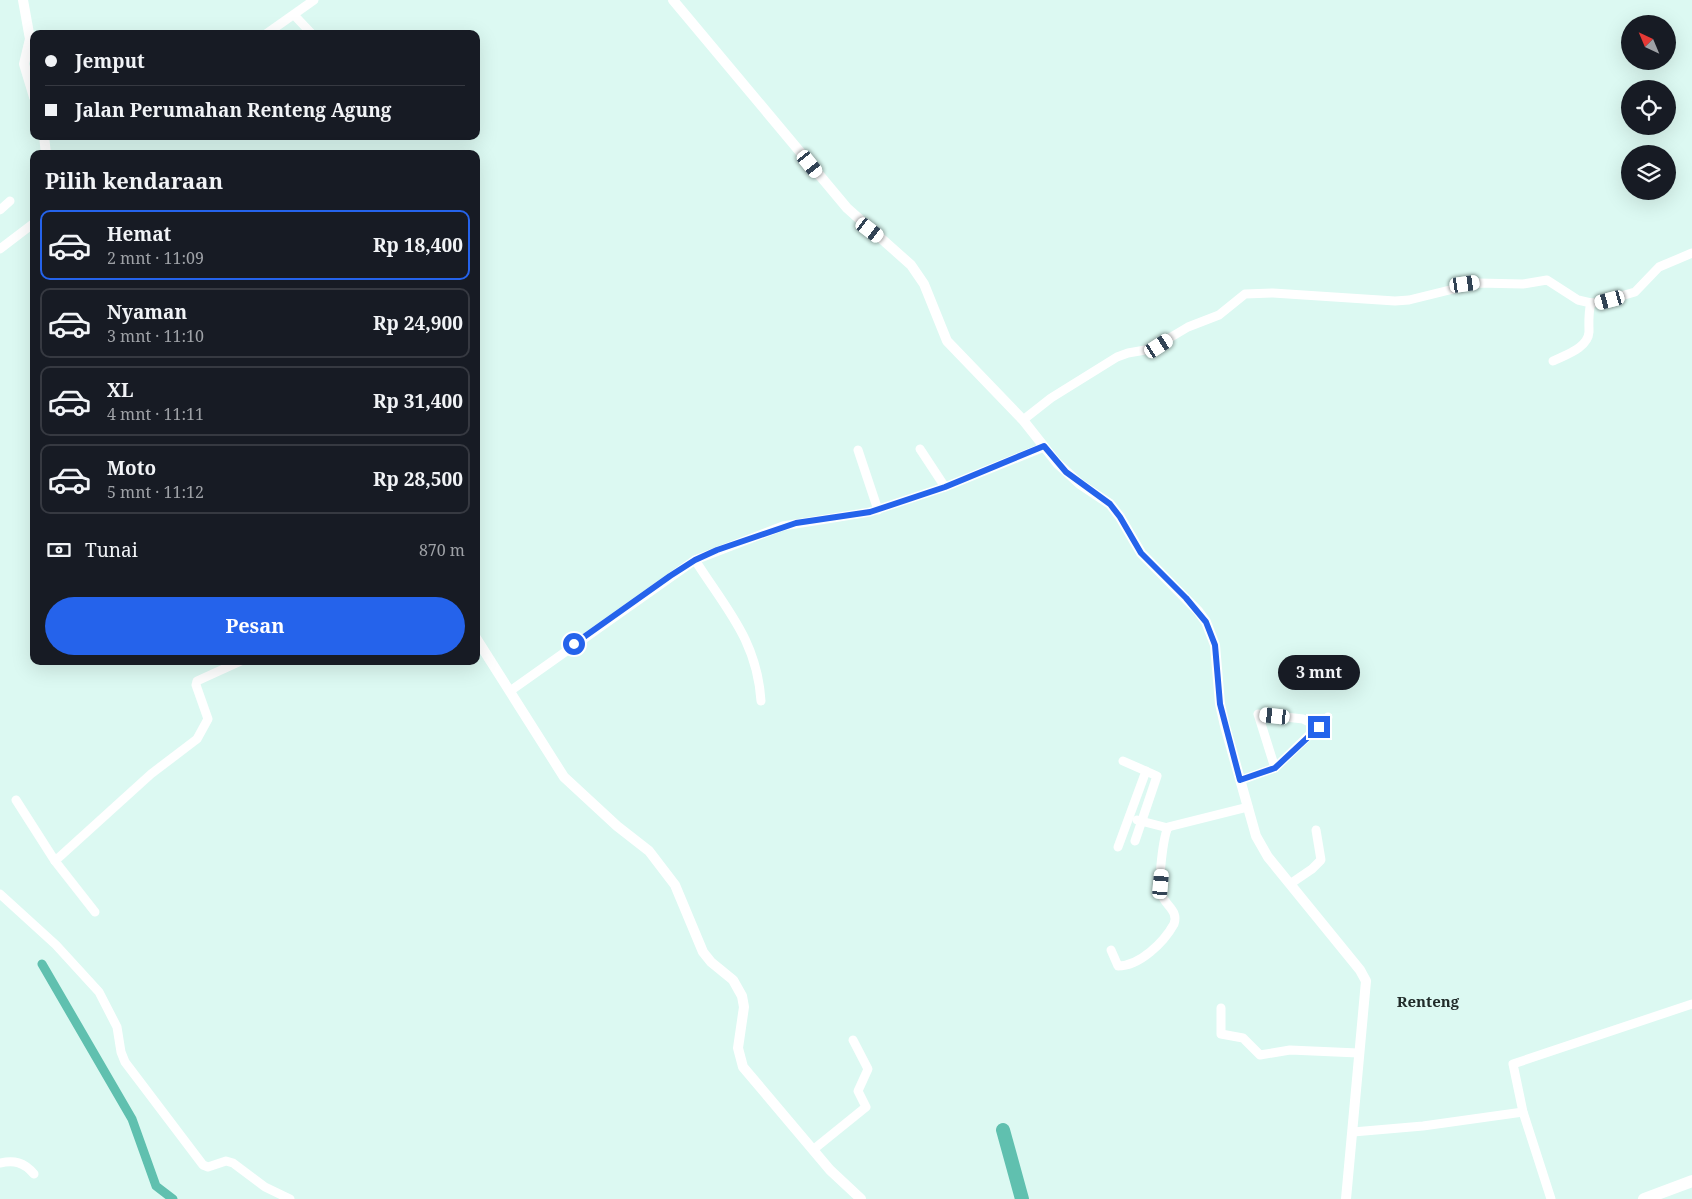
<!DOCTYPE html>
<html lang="id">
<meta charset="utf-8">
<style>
body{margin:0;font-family:"Noto Serif",serif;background:#242831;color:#f1f3f6;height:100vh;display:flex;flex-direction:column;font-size:19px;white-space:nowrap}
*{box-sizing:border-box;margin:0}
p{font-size:16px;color:#9ea1a6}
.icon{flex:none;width:28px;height:28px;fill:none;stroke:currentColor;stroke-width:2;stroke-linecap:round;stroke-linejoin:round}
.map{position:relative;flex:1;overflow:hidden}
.sheet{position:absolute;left:30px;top:150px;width:450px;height:515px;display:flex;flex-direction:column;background:#171b24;border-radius:10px;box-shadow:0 5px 20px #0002}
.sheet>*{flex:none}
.banner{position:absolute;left:30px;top:30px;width:450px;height:110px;border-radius:10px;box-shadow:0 5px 20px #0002;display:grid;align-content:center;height:110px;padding:0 15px;background:#171b24}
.needle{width:32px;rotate:316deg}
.fabs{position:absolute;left:1621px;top:15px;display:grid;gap:10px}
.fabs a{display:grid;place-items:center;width:55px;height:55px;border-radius:50%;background:#171b24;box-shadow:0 5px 20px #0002;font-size:25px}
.end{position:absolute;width:22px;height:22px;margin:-11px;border:6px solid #2563eb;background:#fff;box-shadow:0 0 0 2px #fff}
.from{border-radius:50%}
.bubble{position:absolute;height:35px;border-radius:18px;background:#171b24;box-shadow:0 5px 20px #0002;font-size:16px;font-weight:700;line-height:35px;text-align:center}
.car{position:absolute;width:15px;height:30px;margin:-15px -8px;border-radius:6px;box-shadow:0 0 4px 1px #0007;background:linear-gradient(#fff 24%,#345 0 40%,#fff 0 76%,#345 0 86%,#fff 0)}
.banner b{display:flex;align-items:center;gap:18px;height:48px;font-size:19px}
.banner b+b{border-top:1px solid #363941}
.banner i{width:12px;height:12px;background:#f1f3f6}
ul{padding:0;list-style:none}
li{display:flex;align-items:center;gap:15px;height:70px;margin:0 10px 8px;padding:0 5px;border:2px solid #363941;border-radius:10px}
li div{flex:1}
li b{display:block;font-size:19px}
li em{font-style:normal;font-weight:700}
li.active{border-color:#2563eb}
li>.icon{width:45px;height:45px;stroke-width:1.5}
h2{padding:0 15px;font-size:22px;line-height:60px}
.pay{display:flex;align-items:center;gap:12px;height:55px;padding:0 15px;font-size:19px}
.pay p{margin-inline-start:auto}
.cta{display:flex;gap:10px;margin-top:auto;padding:10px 15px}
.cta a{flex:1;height:58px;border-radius:30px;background:#2563eb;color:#fff;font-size:20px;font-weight:700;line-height:58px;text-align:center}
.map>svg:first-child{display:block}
</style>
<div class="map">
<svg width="1692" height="1199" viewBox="0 0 1692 1199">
<rect width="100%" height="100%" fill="#dcf9f2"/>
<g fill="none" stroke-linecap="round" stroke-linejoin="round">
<polyline stroke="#60c0af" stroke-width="9" points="42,964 132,1119 156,1186 173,1199"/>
<polyline stroke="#60c0af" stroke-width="14" points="1003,1130 1022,1199"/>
<g stroke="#fff" stroke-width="9">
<polyline points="295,16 312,34"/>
<polyline points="266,34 314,0"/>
<polyline points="0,210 10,201"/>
<polyline points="0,249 34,223"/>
<path d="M1553,361C1565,355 1588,348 1589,332C1589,322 1588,313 1591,303"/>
<polyline points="1023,420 1051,398 1117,357 1128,353 1151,349 1188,327 1219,315 1245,294 1273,293 1395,301 1409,300 1478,283 1523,284 1547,280 1578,300 1591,303 1600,302 1635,292 1659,267 1692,253"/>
<polyline points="920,449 945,487"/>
<polyline points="858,450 878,510"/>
<path d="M695,560C726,609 757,640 761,701"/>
<polyline points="510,691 695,560 783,526 870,512 945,487 1044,447"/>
<polyline points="1123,761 1157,776 1135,841"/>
<polyline points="1275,768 1258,714 1303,719 1319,727"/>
<polyline points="1241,780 1275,768 1328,717"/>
<polyline points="16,800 55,861 151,774 197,739 208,719 196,685 197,681 241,661"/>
<polyline points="1137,820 1168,828"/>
<polyline points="1118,847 1146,771"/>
<polyline points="55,861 95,912"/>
<polyline points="1290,884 1312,869 1321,860 1316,830"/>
<polyline points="0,894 56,945 99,992 117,1027 121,1052 125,1062 203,1165 208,1167 226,1161 233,1163 265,1187 290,1199"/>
<path d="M1111,950L1118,966C1140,966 1164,942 1174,924C1179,910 1164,905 1161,893C1158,881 1163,838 1168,827L1248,807"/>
<polyline points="1221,1008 1221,1034 1243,1038 1260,1055 1290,1050 1358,1053"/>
<polyline points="1353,1132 1423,1126 1523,1112"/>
<polyline points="814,1149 866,1107 858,1091 868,1069 853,1040"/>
<path d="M0,1163C14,1160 24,1162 34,1174"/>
<polyline points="1551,1199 1523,1112 1513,1064 1692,1004"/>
</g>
<g stroke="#fff" stroke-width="10">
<polyline points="23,0 30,39 24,64 34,97"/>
<polyline points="673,0 847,208 911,265 924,284 947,341 1023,420 1057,463 1080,484 1110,504 1120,517 1141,553 1198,611 1206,622 1215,645 1220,704 1225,726 1256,836 1268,857 1360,970 1366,981 1346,1199"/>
<polyline points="44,136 46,154"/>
<polyline points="476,638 564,777 617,826 649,851 675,885 703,952 711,962 733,980 742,996 744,1007 738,1048 743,1067 830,1170 861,1199"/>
</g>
<polyline stroke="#fff" stroke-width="12" points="1644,1199 1692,1181"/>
</g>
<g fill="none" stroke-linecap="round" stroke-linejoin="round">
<polyline stroke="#2563eb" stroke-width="6" points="574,644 670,576 695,560 717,550 796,523 870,512 945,487 1044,446 1066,472 1110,504 1120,517 1141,553 1186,598 1206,622 1215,645 1220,704 1240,780 1275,768 1319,727"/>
</g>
<g text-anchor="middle" stroke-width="5" stroke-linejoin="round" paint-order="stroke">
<g font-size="15" font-weight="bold" fill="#202b29" stroke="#dcf9f2">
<text x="1428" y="1007">Renteng</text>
</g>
</g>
</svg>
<div class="fabs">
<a><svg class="needle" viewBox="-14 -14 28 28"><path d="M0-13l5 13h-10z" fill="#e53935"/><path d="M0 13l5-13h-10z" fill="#9ea1a6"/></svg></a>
<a><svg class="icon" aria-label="locate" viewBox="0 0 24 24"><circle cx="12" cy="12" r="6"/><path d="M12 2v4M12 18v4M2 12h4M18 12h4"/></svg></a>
<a><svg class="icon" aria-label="layers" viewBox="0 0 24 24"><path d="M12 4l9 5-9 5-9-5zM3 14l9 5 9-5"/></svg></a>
</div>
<i class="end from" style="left:574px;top:644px"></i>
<i class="end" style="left:1319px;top:727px"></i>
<div class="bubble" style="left:1278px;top:655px;width:82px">3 mnt</div>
<i class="car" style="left:810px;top:164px;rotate:141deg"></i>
<i class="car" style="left:870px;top:230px;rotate:127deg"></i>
<i class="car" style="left:1465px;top:284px;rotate:82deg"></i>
<i class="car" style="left:1610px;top:300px;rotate:255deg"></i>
<i class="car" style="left:1159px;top:346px;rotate:57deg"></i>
<i class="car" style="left:1275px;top:716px;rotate:276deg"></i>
<i class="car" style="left:1161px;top:884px;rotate:5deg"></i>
<div class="banner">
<b><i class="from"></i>Jemput</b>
<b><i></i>Jalan Perumahan Renteng Agung</b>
</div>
<section class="sheet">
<h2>Pilih kendaraan</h2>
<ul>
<li class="active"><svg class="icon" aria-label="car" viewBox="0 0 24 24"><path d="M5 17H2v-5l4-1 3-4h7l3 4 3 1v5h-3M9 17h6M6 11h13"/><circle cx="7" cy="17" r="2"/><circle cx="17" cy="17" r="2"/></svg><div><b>Hemat</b><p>2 mnt · 11:09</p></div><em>Rp 18,400</em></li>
<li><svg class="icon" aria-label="car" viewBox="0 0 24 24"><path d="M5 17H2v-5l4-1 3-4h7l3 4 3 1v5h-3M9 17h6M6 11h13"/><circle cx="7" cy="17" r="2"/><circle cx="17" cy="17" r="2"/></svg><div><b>Nyaman</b><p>3 mnt · 11:10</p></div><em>Rp 24,900</em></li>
<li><svg class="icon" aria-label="car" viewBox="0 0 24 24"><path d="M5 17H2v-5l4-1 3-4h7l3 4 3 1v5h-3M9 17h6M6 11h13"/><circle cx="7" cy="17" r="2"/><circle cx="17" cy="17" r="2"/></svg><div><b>XL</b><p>4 mnt · 11:11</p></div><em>Rp 31,400</em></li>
<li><svg class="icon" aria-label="car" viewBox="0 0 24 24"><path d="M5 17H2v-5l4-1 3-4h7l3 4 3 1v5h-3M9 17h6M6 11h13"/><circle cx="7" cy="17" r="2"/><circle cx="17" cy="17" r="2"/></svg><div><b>Moto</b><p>5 mnt · 11:12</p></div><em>Rp 28,500</em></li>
</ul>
<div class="pay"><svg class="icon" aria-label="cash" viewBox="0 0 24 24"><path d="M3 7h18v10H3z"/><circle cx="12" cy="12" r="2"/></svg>Tunai<p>870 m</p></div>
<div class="cta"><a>Pesan</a></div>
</section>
</div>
